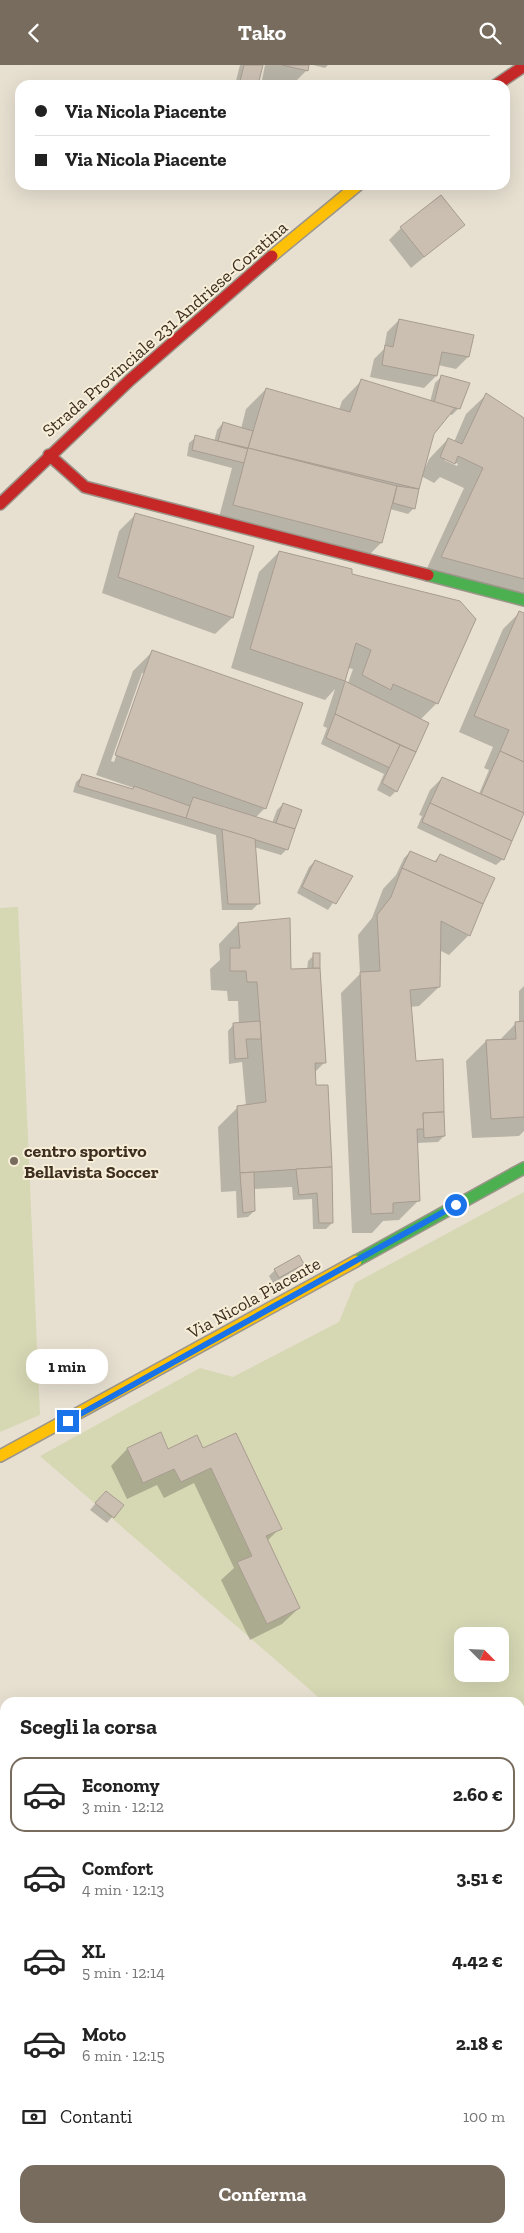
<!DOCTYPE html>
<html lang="it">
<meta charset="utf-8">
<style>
body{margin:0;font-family:"Zilla Slab",serif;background:#f2f2f2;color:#222;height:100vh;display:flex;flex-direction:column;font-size:19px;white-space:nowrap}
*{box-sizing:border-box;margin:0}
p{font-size:16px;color:#767676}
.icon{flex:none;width:28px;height:28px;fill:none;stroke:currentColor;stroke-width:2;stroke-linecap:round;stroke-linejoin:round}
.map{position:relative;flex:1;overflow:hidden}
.drawer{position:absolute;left:0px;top:1632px;width:525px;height:536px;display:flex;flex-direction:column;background:#fff;border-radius:15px 15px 0 0;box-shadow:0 5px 20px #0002}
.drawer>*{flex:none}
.banner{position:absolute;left:15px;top:15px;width:495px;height:110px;border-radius:15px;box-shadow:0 5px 20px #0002;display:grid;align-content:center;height:110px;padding:0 20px;background:#fff}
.needle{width:32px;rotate:114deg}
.buttons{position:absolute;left:454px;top:1562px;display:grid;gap:10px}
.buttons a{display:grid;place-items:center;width:55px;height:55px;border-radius:10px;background:#fff;box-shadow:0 5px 20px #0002;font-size:25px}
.end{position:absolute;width:22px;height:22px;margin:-11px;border:6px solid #1a73e8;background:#fff;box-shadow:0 0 0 2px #fff}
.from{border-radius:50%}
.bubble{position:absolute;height:35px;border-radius:15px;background:#fff;box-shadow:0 5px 20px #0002;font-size:16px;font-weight:700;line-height:35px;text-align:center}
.banner b{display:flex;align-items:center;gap:18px;height:48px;font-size:19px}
.banner b+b{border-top:1px solid #e0e0e0}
.banner i{width:12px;height:12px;background:#222}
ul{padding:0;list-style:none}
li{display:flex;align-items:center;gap:15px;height:75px;margin:0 10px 8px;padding:0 10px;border:2px solid transparent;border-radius:15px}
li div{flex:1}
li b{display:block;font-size:19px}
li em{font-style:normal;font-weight:700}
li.active{border-color:#786c5e}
li>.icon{width:45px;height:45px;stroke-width:1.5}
h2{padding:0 20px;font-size:22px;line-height:60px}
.pay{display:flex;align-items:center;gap:12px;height:55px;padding:0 20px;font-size:19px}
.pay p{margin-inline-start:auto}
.cta{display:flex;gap:10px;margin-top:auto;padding:10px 20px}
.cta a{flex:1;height:58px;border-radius:15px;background:#786c5e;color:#fff;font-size:20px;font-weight:700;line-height:58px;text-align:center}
header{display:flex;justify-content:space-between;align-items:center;height:65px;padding:0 20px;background:#786c5e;color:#fff;font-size:22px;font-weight:700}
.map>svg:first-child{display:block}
</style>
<header><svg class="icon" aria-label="back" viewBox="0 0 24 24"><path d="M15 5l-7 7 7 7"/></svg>Tako<svg class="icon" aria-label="search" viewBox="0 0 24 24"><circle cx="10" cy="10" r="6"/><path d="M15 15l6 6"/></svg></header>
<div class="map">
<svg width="524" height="2168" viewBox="0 0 524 2168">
<rect width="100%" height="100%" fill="#e7e0d1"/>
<g fill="#d6d7b3" fill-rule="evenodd">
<polygon points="18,842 40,1350 0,1367 0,843"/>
<path d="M524,1127V1810L520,1807V1638L324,1637L40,1391L200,1303L233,1312L339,1257L355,1218ZM462,1571H500V1609H462Z"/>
</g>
<g fill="#0003" fill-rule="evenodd">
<polygon points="240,0 262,0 257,20 235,20"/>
<polygon points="265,0 308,0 307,5 292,20 262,15"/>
<polygon points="313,0 328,0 325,3"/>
<polygon points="463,160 411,203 389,175 401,163"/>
<polygon points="399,255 468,292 456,304 438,300 436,311 424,323 370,312 374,294 384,284 387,267"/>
<path d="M441,312L469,319L458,344L452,350L448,349L432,369L425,403L429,394L448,374L454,377L466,349L486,330L524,355V529L423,512L464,423L440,412L434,418L421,411L414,443L408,449L390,444L381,478L365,494L218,456L232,403L187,391L189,378L196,372L214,377L217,365L223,358L241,364L246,344L266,324L339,345L342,336L361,316L430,337L435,318ZM446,393L458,399L457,401L444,395Z"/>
<polygon points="135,450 252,482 232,553 215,569 102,528 119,466"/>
<path d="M279,487L351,510L437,638L420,655L427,658L396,726L390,732L377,725L384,709L321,679L327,663L323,661L335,624L325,635L231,603L259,507ZM348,603L353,604L348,618L344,617Z"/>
<polygon points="520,547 524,549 524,746 503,794 496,800 417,763 422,751 419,750 430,725 442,713 479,729 489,705 484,703 493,682 459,667 503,564"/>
<path d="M152,587L265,743L255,753L272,758L277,745L283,739L300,746L287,784L281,790L254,782L258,839L252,845H222L216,770L73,727L76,717L82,711L132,725L134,723L96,710L133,606ZM142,608H145L114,697L111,696Z"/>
<polygon points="410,787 434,797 440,790 469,870 449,890 439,885 439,922 419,941 410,942 415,997 444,1071 438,1077 417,1078 419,1135 399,1155 383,1156 372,1168 352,1168 341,928 360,909 358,870 372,853 383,824 396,810 404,793"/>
<polygon points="315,796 351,812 328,845 297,828 309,802"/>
<polygon points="238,859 290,905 307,905 308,896 314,890 319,889 325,997 314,1008 332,1158 326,1164 313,1164 312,1134 293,1135 292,1122 253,1124 254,1146 248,1152 237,1153 236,1126 221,1127 218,1062 238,1042 246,1041 242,997 229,999 228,966 234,959 239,959 238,936 228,936 227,926 211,925 210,904 220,895 219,879"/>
<polygon points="524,921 524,1066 519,1071 472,1073 466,996 486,976 499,976 516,958 519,958 519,926"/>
<polygon points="302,1199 296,1205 273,1218 269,1211 275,1205"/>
<polygon points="160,1369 168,1385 202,1385 280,1463 267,1476 299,1543 282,1559 250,1575 221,1515 234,1503 194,1418 164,1433 157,1420 127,1434 111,1401 127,1384"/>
<polygon points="100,1433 122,1440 107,1458 90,1445"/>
<polygon points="4,1735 5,1735 5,2015 0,2012 0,1739"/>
</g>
<g fill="#cbbfb2" stroke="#a89c90">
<polygon points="244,0 263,0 258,20 239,20"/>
<polygon points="282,0 309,0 308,6"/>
<polygon points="441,130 465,160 424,192 400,162"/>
<polygon points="399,254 474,270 469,292 442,287 437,311 382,300 385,280 393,282"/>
<polygon points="441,310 470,318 460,344 434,338"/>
<polygon points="361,314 455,343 434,369 419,424 248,383 266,323 350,347"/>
<polygon points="486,328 524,353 524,514 441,492 483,403 458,391 455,399 440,392 448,373 462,379"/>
<polygon points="223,357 253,366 248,383 218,376"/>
<polygon points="195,370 248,384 244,398 192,385"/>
<polygon points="248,383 397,421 382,478 233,440"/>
<polygon points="397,421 419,424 415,444 393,438"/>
<polygon points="135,448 254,481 233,553 118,512"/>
<polygon points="279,486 352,504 352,509 460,536 476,554 438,639 393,619 391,625 362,610 371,585 356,578 345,616 250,584"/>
<polygon points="519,546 524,548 524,697 500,686 509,665 474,651"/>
<polygon points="152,585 303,638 266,744 115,690"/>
<polygon points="345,616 429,658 416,687 335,649"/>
<polygon points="335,649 400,680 390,703 326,673"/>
<polygon points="400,680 416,687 397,727 382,718"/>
<polygon points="500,686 524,697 524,748 481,729"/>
<polygon points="82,709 133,724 134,721 190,741 186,753 78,721"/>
<polygon points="442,712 524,748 512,776 430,738"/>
<polygon points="193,732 295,764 288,785 186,753"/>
<polygon points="283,738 302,745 295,764 276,758"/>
<polygon points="430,738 512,776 504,795 422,757"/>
<polygon points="222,764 255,774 260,839 228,839"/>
<polygon points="410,786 436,797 440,789 495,813 483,839 402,803"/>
<polygon points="315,795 353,811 336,839 302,822"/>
<polygon points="402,803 483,839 470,871 441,856 440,922 410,925 416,996 443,994 444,1047 423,1048 424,1064 417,1064 420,1136 393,1138 393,1148 371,1149 360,907 380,906 377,850 391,832"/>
<polygon points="290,853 291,904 320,903 326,998 315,998 316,1020 328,1020 332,1102 240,1108 237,1041 266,1037 257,917 247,917 246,906 230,906 230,883 240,883 238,858"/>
<rect x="313" y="888" width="7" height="15"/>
<polygon points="260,956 261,974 246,974 248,993 235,994 233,958"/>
<polygon points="524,956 524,1052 491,1054 486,975 516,974 515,957"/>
<polygon points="444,1047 445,1071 424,1073 423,1048"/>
<polygon points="332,1102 333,1158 319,1158 317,1128 299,1130 296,1104"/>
<polygon points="254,1107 255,1146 243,1148 240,1108"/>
<polygon points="299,1190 304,1199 279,1213 274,1204"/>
<polygon points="161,1367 168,1384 197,1370 203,1383 236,1368 282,1464 266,1471 300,1543 267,1559 237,1497 252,1491 211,1403 181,1417 174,1404 143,1418 127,1383"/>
<polygon points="106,1426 124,1440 114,1453 95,1438"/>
<polygon points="4,1733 5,1734 5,1958 0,1955 0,1740"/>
<polygon points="5,1967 5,1985 0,1982 0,1976"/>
</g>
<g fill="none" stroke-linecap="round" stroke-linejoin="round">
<defs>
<g id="fast">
<polyline points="428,510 524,535"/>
<polyline points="356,1196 524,1103"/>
</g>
<g id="slow">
<polyline points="272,191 358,120"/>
<polyline points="0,1391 356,1196"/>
</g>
<g id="jam">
<polyline points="496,20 524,1"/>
<polyline points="49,390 85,422 428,510"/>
<polyline points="0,439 130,315 272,191"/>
</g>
</defs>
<use href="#fast" stroke="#9c958a" stroke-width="14"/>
<use href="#slow" stroke="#9c958a" stroke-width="14"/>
<use href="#jam" stroke="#9c958a" stroke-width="14"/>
<use href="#fast" stroke="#4caf50" stroke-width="11"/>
<use href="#slow" stroke="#ffc107" stroke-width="11"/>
<use href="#jam" stroke="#c62828" stroke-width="11"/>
</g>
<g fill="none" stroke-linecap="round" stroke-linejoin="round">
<polyline stroke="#1a73e8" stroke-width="6" points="68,1356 456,1140"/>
</g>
<circle fill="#786c5e" stroke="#f7eed8" stroke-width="2" cx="14" cy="1096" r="5"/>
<g text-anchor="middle" stroke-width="4" stroke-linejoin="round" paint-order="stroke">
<g font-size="18" fill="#3d2e20" stroke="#f7eed8">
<text transform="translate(165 264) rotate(-41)" y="6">Strada Provinciale 231 Andriese-Coratina</text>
<text transform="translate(254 1233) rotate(-29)" y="6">Via Nicola Piacente</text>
</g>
<g font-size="18" font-weight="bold" fill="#3d2e20" stroke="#f7eed8" text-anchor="start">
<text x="24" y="1092">centro sportivo<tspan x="24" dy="21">Bellavista Soccer</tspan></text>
</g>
</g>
</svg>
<div class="buttons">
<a><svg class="needle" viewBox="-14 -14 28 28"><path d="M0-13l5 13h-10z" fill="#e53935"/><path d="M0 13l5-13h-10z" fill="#767676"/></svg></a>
</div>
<i class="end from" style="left:456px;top:1140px"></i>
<i class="end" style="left:68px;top:1356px"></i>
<div class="bubble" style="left:26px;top:1284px;width:82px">1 min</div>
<div class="banner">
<b><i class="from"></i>Via Nicola Piacente</b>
<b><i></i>Via Nicola Piacente</b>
</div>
<section class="drawer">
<h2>Scegli la corsa</h2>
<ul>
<li class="active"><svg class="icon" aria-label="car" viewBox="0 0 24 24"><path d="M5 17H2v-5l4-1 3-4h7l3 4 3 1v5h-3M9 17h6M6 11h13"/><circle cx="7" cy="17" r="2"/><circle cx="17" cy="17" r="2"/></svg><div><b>Economy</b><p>3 min · 12:12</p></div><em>2.60 €</em></li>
<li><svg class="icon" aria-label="car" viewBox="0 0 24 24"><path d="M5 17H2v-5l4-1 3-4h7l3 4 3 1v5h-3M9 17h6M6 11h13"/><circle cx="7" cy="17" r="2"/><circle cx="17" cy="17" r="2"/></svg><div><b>Comfort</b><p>4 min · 12:13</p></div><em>3.51 €</em></li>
<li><svg class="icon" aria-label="car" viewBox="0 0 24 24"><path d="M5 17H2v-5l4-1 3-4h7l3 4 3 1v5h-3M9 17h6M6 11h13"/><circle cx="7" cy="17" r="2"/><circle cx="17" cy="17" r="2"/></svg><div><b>XL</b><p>5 min · 12:14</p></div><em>4.42 €</em></li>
<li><svg class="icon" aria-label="car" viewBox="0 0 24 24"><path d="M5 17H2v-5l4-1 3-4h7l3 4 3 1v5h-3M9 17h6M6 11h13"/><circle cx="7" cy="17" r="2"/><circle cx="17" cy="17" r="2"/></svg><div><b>Moto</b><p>6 min · 12:15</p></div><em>2.18 €</em></li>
</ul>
<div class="pay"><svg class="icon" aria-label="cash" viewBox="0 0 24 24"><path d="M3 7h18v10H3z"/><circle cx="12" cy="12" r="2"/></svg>Contanti<p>100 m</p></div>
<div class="cta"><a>Conferma</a></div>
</section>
</div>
